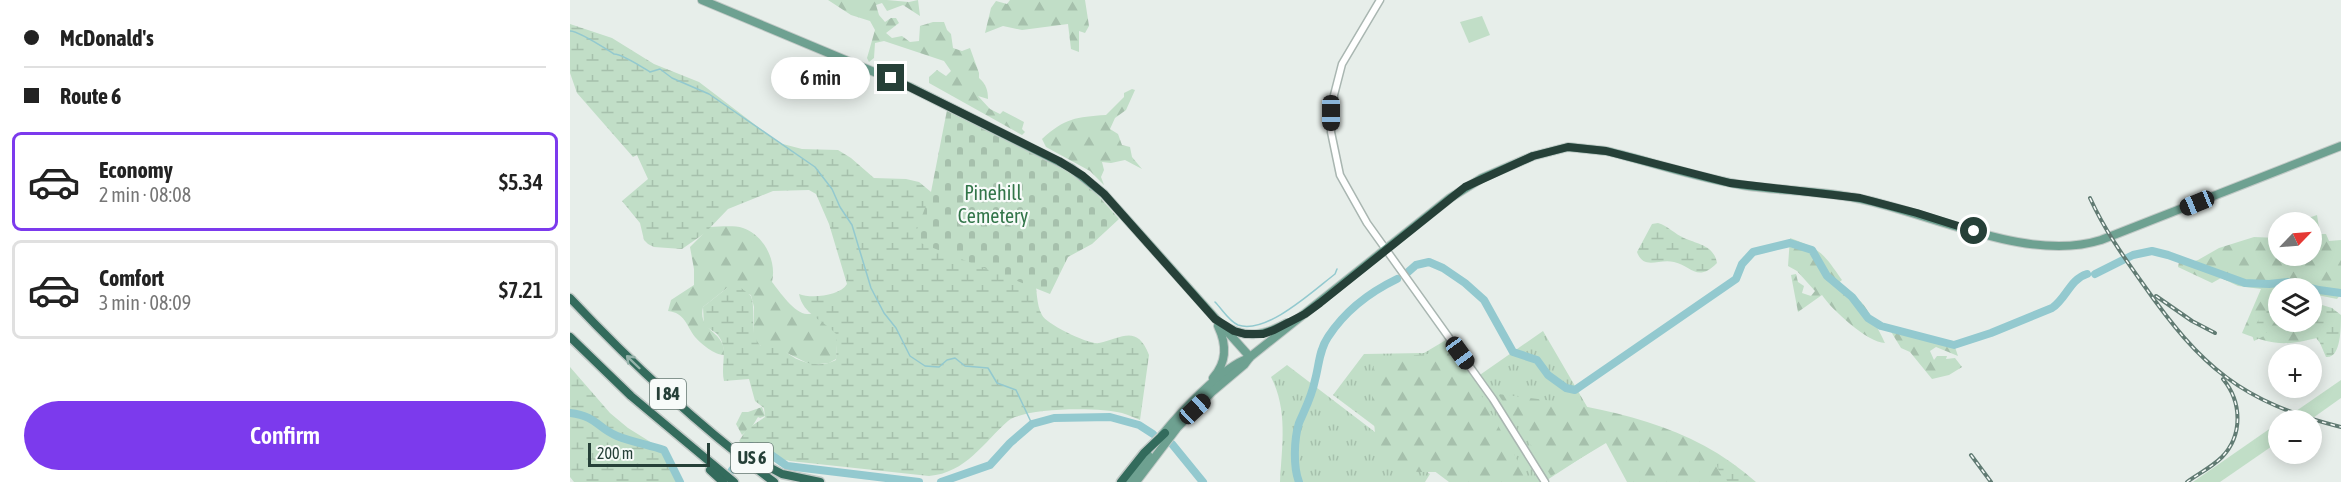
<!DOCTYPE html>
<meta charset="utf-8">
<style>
body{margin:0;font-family:"Asap Condensed",sans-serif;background:#f6f6f6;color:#222;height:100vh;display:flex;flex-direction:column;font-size:22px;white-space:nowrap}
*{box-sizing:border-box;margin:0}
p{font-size:20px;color:#767676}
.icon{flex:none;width:33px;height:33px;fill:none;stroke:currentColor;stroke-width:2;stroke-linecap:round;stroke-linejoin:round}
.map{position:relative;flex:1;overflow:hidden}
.details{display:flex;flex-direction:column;background:#fff;width:570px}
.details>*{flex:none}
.top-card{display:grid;align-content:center;height:132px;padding:0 24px;background:#fff}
.needle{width:39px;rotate:65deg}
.controls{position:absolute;left:1698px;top:212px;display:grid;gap:12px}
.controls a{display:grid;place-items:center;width:54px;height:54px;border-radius:50%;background:#fff;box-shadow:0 3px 15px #0003;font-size:30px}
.scale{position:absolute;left:18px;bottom:15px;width:122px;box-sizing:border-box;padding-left:6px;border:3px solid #264038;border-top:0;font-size:16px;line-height:21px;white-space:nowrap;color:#264038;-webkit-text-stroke:4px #f7fbf9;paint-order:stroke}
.end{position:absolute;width:27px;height:27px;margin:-14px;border:8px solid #264038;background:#fff;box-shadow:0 0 0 3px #fff}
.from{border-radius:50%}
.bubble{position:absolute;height:42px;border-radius:21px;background:#fff;box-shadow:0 3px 15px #0003;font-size:20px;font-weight:600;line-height:42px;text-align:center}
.car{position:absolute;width:18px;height:36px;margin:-18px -9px;border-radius:8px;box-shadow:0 0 4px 2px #0007;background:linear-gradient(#222 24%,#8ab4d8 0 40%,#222 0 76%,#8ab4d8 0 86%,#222 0)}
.top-card b{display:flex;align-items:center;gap:21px;height:57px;font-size:22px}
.top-card b+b{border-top:2px solid #e0e0e0}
.top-card i{width:15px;height:15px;background:#222}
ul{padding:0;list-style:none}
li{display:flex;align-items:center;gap:18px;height:99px;margin:0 12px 9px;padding:0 12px;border:3px solid #e0e0e0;border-radius:9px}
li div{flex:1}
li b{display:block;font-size:22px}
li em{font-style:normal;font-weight:600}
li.active{border-color:#7c3aed}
li>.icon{width:54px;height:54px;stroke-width:1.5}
.button{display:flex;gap:12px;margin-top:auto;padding:12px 24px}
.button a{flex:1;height:69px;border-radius:36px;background:#7c3aed;color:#fff;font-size:24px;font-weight:600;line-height:69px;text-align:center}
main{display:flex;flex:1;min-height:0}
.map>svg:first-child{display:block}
</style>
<main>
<section class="details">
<div class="top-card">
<b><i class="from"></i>McDonald's</b>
<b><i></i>Route 6</b>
</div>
<ul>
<li class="active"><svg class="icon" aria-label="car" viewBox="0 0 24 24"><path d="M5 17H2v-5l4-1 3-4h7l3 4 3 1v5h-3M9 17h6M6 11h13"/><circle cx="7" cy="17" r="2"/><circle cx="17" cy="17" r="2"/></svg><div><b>Economy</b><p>2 min · 08:08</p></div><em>$5.34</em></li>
<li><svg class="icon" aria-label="car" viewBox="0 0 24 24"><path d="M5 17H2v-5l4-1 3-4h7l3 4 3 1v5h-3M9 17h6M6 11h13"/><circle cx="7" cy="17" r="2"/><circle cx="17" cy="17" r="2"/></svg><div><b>Comfort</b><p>3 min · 08:09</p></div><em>$7.21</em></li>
</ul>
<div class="button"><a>Confirm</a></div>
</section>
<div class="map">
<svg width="1771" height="482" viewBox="0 0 1771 482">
<defs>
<pattern id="grass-tufts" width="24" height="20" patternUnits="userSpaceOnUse" patternTransform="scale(1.5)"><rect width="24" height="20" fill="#c1dec7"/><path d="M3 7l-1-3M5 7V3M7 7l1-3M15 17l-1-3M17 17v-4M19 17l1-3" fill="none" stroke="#a6c0ac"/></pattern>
<pattern id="forest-firs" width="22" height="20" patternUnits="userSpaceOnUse" patternTransform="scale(1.5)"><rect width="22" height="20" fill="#c1dec7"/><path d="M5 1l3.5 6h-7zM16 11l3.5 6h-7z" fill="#a6c0ac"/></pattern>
<pattern id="wetland-marsh" width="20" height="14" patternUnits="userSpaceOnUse" patternTransform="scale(1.5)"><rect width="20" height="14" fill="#c1dec7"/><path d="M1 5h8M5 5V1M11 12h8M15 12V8" fill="none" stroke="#a6c0ac"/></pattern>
<pattern id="cemetery-stones" width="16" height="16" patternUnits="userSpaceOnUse" patternTransform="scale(1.5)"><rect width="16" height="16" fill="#c1dec7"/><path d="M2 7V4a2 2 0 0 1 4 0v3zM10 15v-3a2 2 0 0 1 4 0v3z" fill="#a6c0ac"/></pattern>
</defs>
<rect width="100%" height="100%" fill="#e7eeea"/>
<g fill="url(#grass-tufts)">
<polygon points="973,331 1037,441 974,482 879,482 763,395 794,354 854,353 876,340 904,379"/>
<path d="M717,365L860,474L855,482H710C712,445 718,410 701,377Z"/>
</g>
<g fill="url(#forest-firs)">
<path d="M258,0H317L339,2L348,0L350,16L333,5L317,11L312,3L306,5L309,15L315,22L321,18H326L329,23L316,33L322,38L332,36L340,42L349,41L350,26L363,22H374L377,30L381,34L383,48L392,51L400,48L409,73V78C416,84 418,90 418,99L408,96L420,109L430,114L433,111L454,122L452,129L455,132L452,135L359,83V77L367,70L376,76L381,71L374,61L314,41L305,43L304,58L299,62L297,58L305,30L300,21L281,15Z"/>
<polygon points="440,0 515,0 519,26 515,33 509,31 509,52 501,49 498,24 452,30 433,26 415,33 421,8 426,1 437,4"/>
<path d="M562,89L565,90L556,110L545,118L540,129L548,134L552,145L560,147L562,157L572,169L555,160L541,163L532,162L534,170L531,177L534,185L520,171L476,147L472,139C495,118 506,117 536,115L554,97V93Z"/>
<path d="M1747,215L1750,234H1756L1759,241L1771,240V294L1767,299L1742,294V288H1708V321H1742L1747,338C1714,346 1704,345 1672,333L1691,289L1668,286L1651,278L1642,283L1608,267L1609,262L1618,263L1628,260L1649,248L1684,237L1708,238V255H1742V222H1736L1735,219Z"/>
<path d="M140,227C150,227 163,225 173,228C194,235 207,261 202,282C209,291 225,314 237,314C248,315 260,306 270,302L266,359L259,363L241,365L213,351L191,346L185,341L183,335L184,307L181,295L157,288L133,307C127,333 156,330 154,355C145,355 131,344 125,337C116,325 115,313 98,311L101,300L124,285V269L120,247Z"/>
<path d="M1220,238C1251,249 1253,253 1272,280L1266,285C1273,292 1281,296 1290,301C1296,305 1312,336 1315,343C1298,343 1261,309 1252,295L1228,312L1221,275L1226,274L1228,282L1234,286L1232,293L1241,296L1245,291L1227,271L1218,266Z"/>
<polygon points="1330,327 1338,333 1383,341 1388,356 1366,347 1360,351 1364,360 1367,356 1377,356 1376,359 1385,358 1392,367 1379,375 1362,379 1340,352 1331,348 1320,330"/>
<polygon points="879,352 902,393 910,393 956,476 953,479 964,482 887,482 869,472 848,472 808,463 802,402 804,359"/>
<path d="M928,394C1020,405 1115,418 1186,482H1057L1036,443L981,476Z"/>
<polygon points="192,407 195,416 190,418 188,417 183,425 172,435 166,424 172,412 178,412"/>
</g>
<g fill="url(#wetland-marsh)">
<path d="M0,24L42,38L84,64L129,82L209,143L232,149L268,150L281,158L304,178L336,179L349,182L465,278C467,289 466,304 472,315C476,324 519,345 529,343C552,338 567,324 579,355L570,420C564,417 558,415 552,413C530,407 455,407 438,421C414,442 396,473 359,476L220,461C205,458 179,452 169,441L177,429L195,417L194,408L185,401L179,379L154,381C150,365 160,347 146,333C142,330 137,328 134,325L133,307L157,288L170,287L181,296C187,313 177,333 191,346L208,343C220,361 247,370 266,360L267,335C254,320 233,315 229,294C241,299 270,296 277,284L259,224L246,194L239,190L203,191L158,209L135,233L112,249L84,247L78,244L74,240L70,223L52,201L78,179L67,155L63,157L7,93L0,73Z"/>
<path d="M1088,223C1098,226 1105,234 1114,238C1127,244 1144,245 1147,263C1127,283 1122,266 1104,262C1089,258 1074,271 1067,252L1082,224Z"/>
<path d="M1752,305L1762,308L1771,315C1771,328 1771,359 1756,357L1750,343L1733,321H1742V309Z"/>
<polygon points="1703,307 1708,314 1708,317 1694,336 1684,341 1681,332 1693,313"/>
<polygon points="0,367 40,413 58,428 95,451 113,482 4,482 0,477"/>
<path d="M1155,460L1166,466L1175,482H1158C1154,477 1147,471 1147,464Z"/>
</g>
<polygon fill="url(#cemetery-stones)" points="377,110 499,171 524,191 549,219 522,244 498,257 480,294 343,240 361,192"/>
<g fill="#c1dec7">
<polygon points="912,16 920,35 899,43 890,22"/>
<polygon points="1771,380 1771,398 1740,420 1713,420"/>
<polygon points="1708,423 1708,442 1650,482 1623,482"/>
</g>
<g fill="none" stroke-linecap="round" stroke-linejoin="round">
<g stroke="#93c9cf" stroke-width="1.5">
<path d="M0,31C9,31 36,49 44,54C52,54 72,67 80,72L90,69L102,78L139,94L245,167L262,189L270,207L282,225L301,288L314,313L326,328L340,356L355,366L369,367L377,360L385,358L395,366L418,368L427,383L446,390L462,424"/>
<path d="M645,302C652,309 659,321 668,325C696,335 743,291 765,274L767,269"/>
</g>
<g stroke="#93c9cf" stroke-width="8">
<path d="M838,272L846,265L859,262L873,268L895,283L914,300L943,352L967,360L978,375L996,388L1005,390L1166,279L1172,264L1183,252L1220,243L1242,250L1257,276L1282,297L1298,318L1311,326L1384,345L1421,333L1482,308C1496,299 1500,279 1517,274"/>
<polyline points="1525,274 1563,255 1582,251 1598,255 1675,283 1699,284 1718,282 1749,290 1771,293"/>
<path d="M0,413C27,416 27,428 47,436C62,442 79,445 94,450L110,482"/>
<polyline points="602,444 633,482"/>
<polyline points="179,449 181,446 200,454 217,466 349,482"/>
<polyline points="162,470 168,463"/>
<polyline points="371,482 420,465 440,443 462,424 484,418 540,417 569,425 583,434"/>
<path d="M729,482C723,467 724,439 729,423C735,409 742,396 745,380C749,366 749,350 758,337C775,311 800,292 827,279"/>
</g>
<defs>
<polyline id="tertiary" points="810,0 772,64 764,95 761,132 770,175 797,223 923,399 975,482"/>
<g id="primary">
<polyline points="132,0 340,87 501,168 534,194 680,357"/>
<path d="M653,325C676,340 695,335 717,323"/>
<path d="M643,378C657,362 657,345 648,326"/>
<path d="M592,435C610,413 652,367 679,358"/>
<polyline points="559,482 578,455"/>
<path d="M566,482L607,428L642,392L674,365L680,357L880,198L912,178L963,156L998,147L1036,151C1083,162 1130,179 1178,186C1216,191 1254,191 1291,199C1363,214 1459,263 1531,240L1771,146"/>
</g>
<g id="motorway">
<path d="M0,298C63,365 130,427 204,482"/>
<polyline points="0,337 61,396 164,482"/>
<polyline points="175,454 212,474 250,482"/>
<polyline points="140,470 153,482"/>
<polyline points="551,482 574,453 595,433"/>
</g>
</defs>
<use href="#tertiary" stroke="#a9b6b1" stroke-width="9"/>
<use href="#primary" stroke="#c2cac7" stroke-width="10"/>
<use href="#motorway" stroke="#c2cac7" stroke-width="11"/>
<use href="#tertiary" stroke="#fff" stroke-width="6"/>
<use href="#primary" stroke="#6ea191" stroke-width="8"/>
<use href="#motorway" stroke="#336b5c" stroke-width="8"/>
<defs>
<g id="rail">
<path d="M1520,198C1534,229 1553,256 1573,284C1631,367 1671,402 1771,427"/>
<polyline points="1586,296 1622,321 1645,333"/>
<polyline points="1401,455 1421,482"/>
<path d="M1617,482C1628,474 1642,467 1652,457C1673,435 1672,402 1653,379"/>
</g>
</defs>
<use href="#rail" stroke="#617b73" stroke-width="4"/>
<use href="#rail" stroke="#f7fbf9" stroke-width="1.5" stroke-dasharray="4.5" stroke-linecap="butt"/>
</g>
<defs><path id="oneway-shaft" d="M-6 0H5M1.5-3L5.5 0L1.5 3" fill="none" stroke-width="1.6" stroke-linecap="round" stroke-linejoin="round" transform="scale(1.5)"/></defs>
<use stroke="#95b3aa" href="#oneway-shaft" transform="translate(63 362) rotate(-136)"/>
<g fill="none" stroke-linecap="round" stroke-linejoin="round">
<polyline stroke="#264038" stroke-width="8" points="321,78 489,161 513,176 534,194 645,319 664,331 675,334 693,334 704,330 735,314 750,303 895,187 963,156 998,147 1036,151 1160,183 1290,198 1347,213 1404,231"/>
</g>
<g text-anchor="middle" stroke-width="4.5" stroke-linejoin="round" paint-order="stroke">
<g fill="#f7fbf9" stroke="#657872" stroke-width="1.5">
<rect x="80" y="379" width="36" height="30" rx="4.5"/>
<rect x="161" y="443" width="42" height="30" rx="4.5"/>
</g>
<g font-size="18" font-weight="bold" fill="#264038">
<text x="98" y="400">I 84</text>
<text x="182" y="464">US 6</text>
</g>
<g font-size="20" fill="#327549" stroke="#f7fbf9">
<text x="423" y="200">Pinehill<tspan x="423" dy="23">Cemetery</tspan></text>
</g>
</g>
</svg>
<div class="controls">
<a><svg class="needle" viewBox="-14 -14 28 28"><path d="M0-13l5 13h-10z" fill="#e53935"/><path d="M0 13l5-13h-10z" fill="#767676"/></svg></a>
<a><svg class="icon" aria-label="layers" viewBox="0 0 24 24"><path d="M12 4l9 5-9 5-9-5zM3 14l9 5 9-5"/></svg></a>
<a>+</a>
<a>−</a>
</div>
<div class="scale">200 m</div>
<i class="end from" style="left:1404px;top:231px"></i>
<i class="end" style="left:321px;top:78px"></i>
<div class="bubble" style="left:201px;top:57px;width:99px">6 min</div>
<i class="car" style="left:761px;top:113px;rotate:180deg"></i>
<i class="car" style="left:1627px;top:203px;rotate:248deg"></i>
<i class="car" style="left:890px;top:353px;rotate:144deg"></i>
<i class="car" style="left:625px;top:409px;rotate:47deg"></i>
</div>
</main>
